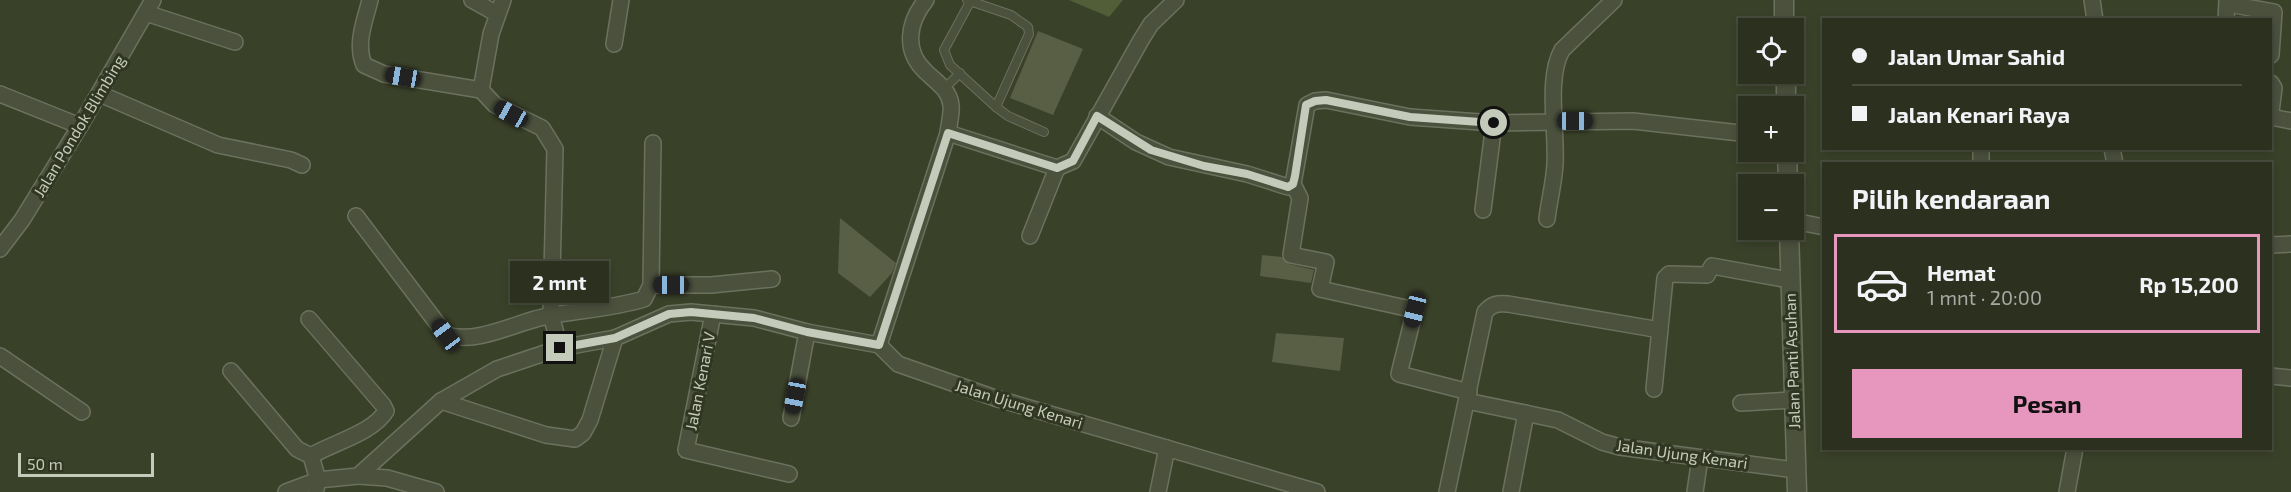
<!DOCTYPE html>
<html lang="id">
<meta charset="utf-8">
<style>
body{margin:0;font-family:"Exo 2",sans-serif;background:#343928;color:#f1f3f6;height:100vh;display:flex;flex-direction:column;font-size:22px;white-space:nowrap}
*{box-sizing:border-box;margin:0}
p{font-size:20px;color:#a6a9a4}
.icon{flex:none;width:33px;height:33px;fill:none;stroke:currentColor;stroke-width:2;stroke-linecap:round;stroke-linejoin:round}
.map{position:relative;flex:1;overflow:hidden}
.side{position:absolute;left:1822px;top:162px;width:450px;height:288px;display:flex;flex-direction:column;background:#2c311f;border-radius:0px;box-shadow:0 3px 9px #0003,0 0 0 2px #484c3d}
.side>*{flex:none}
.hud{position:absolute;left:1822px;top:18px;width:450px;height:132px;border-radius:0px;box-shadow:0 3px 9px #0003,0 0 0 2px #484c3d;display:grid;align-content:center;height:132px;padding:0 30px;background:#2c311f}
.tools{position:absolute;left:1738px;top:18px;display:grid;gap:12px}
.tools a{display:grid;place-items:center;width:66px;height:66px;border-radius:0px;background:#2c311f;box-shadow:0 3px 9px #0003,0 0 0 2px #484c3d;font-size:30px}
.scale{position:absolute;left:18px;bottom:15px;width:136px;box-sizing:border-box;padding-left:6px;border:3px solid #c5cbba;border-top:0;font-size:16px;line-height:21px;white-space:nowrap;color:#c5cbba;-webkit-text-stroke:4px #303621;paint-order:stroke}
.end{position:absolute;width:27px;height:27px;margin:-14px;border:8px solid #c5cbba;background:#111;box-shadow:0 0 0 3px #111}
.from{border-radius:50%}
.bubble{position:absolute;height:42px;border-radius:0px;background:#2c311f;box-shadow:0 3px 9px #0003,0 0 0 2px #484c3d;font-size:20px;font-weight:700;line-height:42px;text-align:center}
.car{position:absolute;width:18px;height:36px;margin:-18px -9px;border-radius:8px;box-shadow:0 0 4px 2px #0007;background:linear-gradient(#222 24%,#8ab4d8 0 40%,#222 0 76%,#8ab4d8 0 86%,#222 0)}
.hud b{display:flex;align-items:center;gap:21px;height:57px;font-size:22px}
.hud b+b{border-top:2px solid #484c3d}
.hud i{width:15px;height:15px;background:#f1f3f6}
ul{padding:0;list-style:none}
li{display:flex;align-items:center;gap:18px;height:99px;margin:0 12px 9px;padding:0 18px;border:3px solid transparent;border-radius:0px}
li div{flex:1}
li b{display:block;font-size:22px}
li em{font-style:normal;font-weight:700}
li.on{border-color:#e797bd}
li>.icon{width:54px;height:54px;stroke-width:1.5}
h2{padding:0 30px;font-size:27px;line-height:72px}
.cta{display:flex;gap:12px;margin-top:auto;padding:12px 30px}
.cta a{flex:1;height:69px;border-radius:0px;background:#e797bd;color:#111;font-size:24px;font-weight:700;line-height:69px;text-align:center}
.map>svg:first-child{display:block}
</style>
<div class="map">
<svg width="2291" height="492" viewBox="0 0 2291 492">
<rect width="100%" height="100%" fill="#3a4129"/>
<polygon fill="#525e37" points="1069,0 1123,0 1109,17"/>
<g fill="#585f45">
<polygon points="1038,31 1083,49 1053,115 1010,98"/>
<polygon points="840,218 896,263 892,273 870,297 838,273"/>
<polygon points="1262,255 1282,257 1289,264 1314,270 1311,283 1260,276"/>
<polygon points="1276,333 1344,338 1340,371 1272,362"/>
</g>
<g fill="none" stroke-linecap="round" stroke-linejoin="round">
<defs>
<g id="service">
<polyline points="967,0 1011,15 1028,27 1029,34 996,107 950,65 944,50 970,2"/>
<polyline points="944,89 960,73"/>
<polyline points="996,107 1008,116 1044,132"/>
</g>
<g id="minor">
<path d="M370,0C365,21 355,43 364,65L384,74L481,90"/>
<polyline points="472,0 497,14"/>
<polyline points="503,0 491,34 481,90 495,105 542,128 555,149 551,315 560,348"/>
<polyline points="2092,0 2095,20"/>
<polyline points="2228,4 2274,12 2271,55"/>
<polyline points="146,13 235,42"/>
<polyline points="2226,20 2227,0"/>
<polyline points="614,44 621,0"/>
<polyline points="2271,83 2274,88 2271,112"/>
<polyline points="0,94 80,126"/>
<polyline points="100,94 218,145 291,160 302,165"/>
<polyline points="1097,116 1136,142 1169,157 1247,174 1288,187 1293,184"/>
<polyline points="2271,117 2291,121"/>
<polyline points="948,133 1057,168 1073,161 1141,40 1151,24 1176,0"/>
<polyline points="2112,148 2115,164"/>
<polyline points="1981,164 1981,148"/>
<polyline points="1483,210 1494,123"/>
<path d="M356,216L446,335C480,345 519,320 553,315C584,310 614,308 644,299L651,285L653,143"/>
<path d="M1547,219C1549,201 1554,183 1555,164C1557,131 1546,78 1562,50L1614,0"/>
<polyline points="1794,221 1824,227"/>
<polyline points="1030,236 1057,168"/>
<polyline points="2271,245 2291,244"/>
<polyline points="0,249 22,220 80,126 153,0"/>
<polyline points="651,285 711,285 772,279"/>
<polyline points="713,314 686,450 789,474"/>
<path d="M309,319L383,405L386,411C373,433 332,443 311,456"/>
<polyline points="879,345 898,364 995,398 1317,492"/>
<path d="M879,345L948,133C949,124 952,113 951,105C949,89 936,82 926,72C903,51 908,22 926,0"/>
<polyline points="0,356 82,412"/>
<polyline points="231,371 297,449 311,456 318,480 316,489"/>
<polyline points="2271,376 2291,378"/>
<polyline points="1654,389 1665,278 1669,274 1707,275 1712,266 1789,280"/>
<polyline points="1469,392 1399,374 1415,310 1320,289 1326,262 1291,255 1300,198 1293,184 1307,105 1315,101 1326,100 1410,117 1494,123 1633,121 1749,134"/>
<polyline points="441,401 546,435 575,439 583,433 590,420 615,338"/>
<polyline points="1467,401 1558,420 1602,442 1620,447 1795,470"/>
<polyline points="1741,403 1793,400"/>
<polyline points="791,418 807,332"/>
<polyline points="358,476 387,478 436,492"/>
<polyline points="286,492 318,480 358,476 441,401 497,369 560,348 615,338 669,314 691,312 754,318 807,332 879,345"/>
<polyline points="1158,492 1167,448"/>
<path d="M1447,492L1485,312C1492,304 1497,303 1508,304L1660,330"/>
<polyline points="1511,492 1526,413"/>
<polyline points="1695,492 1700,458"/>
<polyline points="2067,492 2075,448"/>
</g>
<g id="tertiary">
<polyline points="1784,0 1784,28"/>
<polyline points="1786,74 1786,106"/>
<polyline points="1787,152 1788,184"/>
<polyline points="1789,230 1797,492"/>
</g>
</defs>
<use href="#service" stroke="#6b715e" stroke-width="10"/>
<use href="#minor" stroke="#6b715e" stroke-width="18"/>
<use href="#tertiary" stroke="#6b715e" stroke-width="21"/>
<use href="#service" stroke="#4b513d" stroke-width="8"/>
<use href="#minor" stroke="#4b513d" stroke-width="15"/>
<use href="#tertiary" stroke="#4b513d" stroke-width="18"/>
</g>
<g fill="none" stroke-linecap="round" stroke-linejoin="round">
<polyline stroke="#c5cbba" stroke-width="8" points="560,348 615,338 669,314 691,312 754,318 807,332 879,345 948,133 1057,168 1073,161 1097,116 1151,150 1204,166 1247,174 1288,187 1293,184 1295,176 1306,105 1315,101 1326,100 1410,117 1494,123"/>
</g>
<g text-anchor="middle" stroke-width="6" stroke-linejoin="round" paint-order="stroke">
<g font-size="16" fill="#c5cbba" stroke="#303621">
<text transform="translate(79 126) rotate(-59)" y="6">Jalan Pondok Blimbing</text>
<text transform="translate(1792 361) rotate(-92)" y="6">Jalan Panti Asuhan</text>
<text transform="translate(700 381) rotate(-79)" y="6">Jalan Kenari V</text>
<text transform="translate(1019 404) rotate(17)" y="6">Jalan Ujung Kenari</text>
<text transform="translate(1682 454) rotate(8)" y="6">Jalan Ujung Kenari</text>
</g>
</g>
</svg>
<div class="tools">
<a><svg class="icon" aria-label="locate" viewBox="0 0 24 24"><circle cx="12" cy="12" r="6"/><path d="M12 2v4M12 18v4M2 12h4M18 12h4"/></svg></a>
<a>+</a>
<a>−</a>
</div>
<div class="scale">50 m</div>
<i class="end from" style="left:1494px;top:123px"></i>
<i class="end" style="left:560px;top:348px"></i>
<div class="bubble" style="left:510px;top:261px;width:99px">2 mnt</div>
<i class="car" style="left:403px;top:77px;rotate:280deg"></i>
<i class="car" style="left:511px;top:114px;rotate:299deg"></i>
<i class="car" style="left:1575px;top:121px;rotate:90deg"></i>
<i class="car" style="left:671px;top:285px;rotate:270deg"></i>
<i class="car" style="left:1415px;top:310px;rotate:194deg"></i>
<i class="car" style="left:446px;top:335px;rotate:323deg"></i>
<i class="car" style="left:795px;top:396px;rotate:191deg"></i>
<div class="hud">
<b><i class="from"></i>Jalan Umar Sahid</b>
<b><i></i>Jalan Kenari Raya</b>
</div>
<section class="side">
<h2>Pilih kendaraan</h2>
<ul>
<li class="on"><svg class="icon" aria-label="car" viewBox="0 0 24 24"><path d="M5 17H2v-5l4-1 3-4h7l3 4 3 1v5h-3M9 17h6M6 11h13"/><circle cx="7" cy="17" r="2"/><circle cx="17" cy="17" r="2"/></svg><div><b>Hemat</b><p>1 mnt · 20:00</p></div><em>Rp 15,200</em></li>
</ul>
<div class="cta"><a>Pesan</a></div>
</section>
</div>
